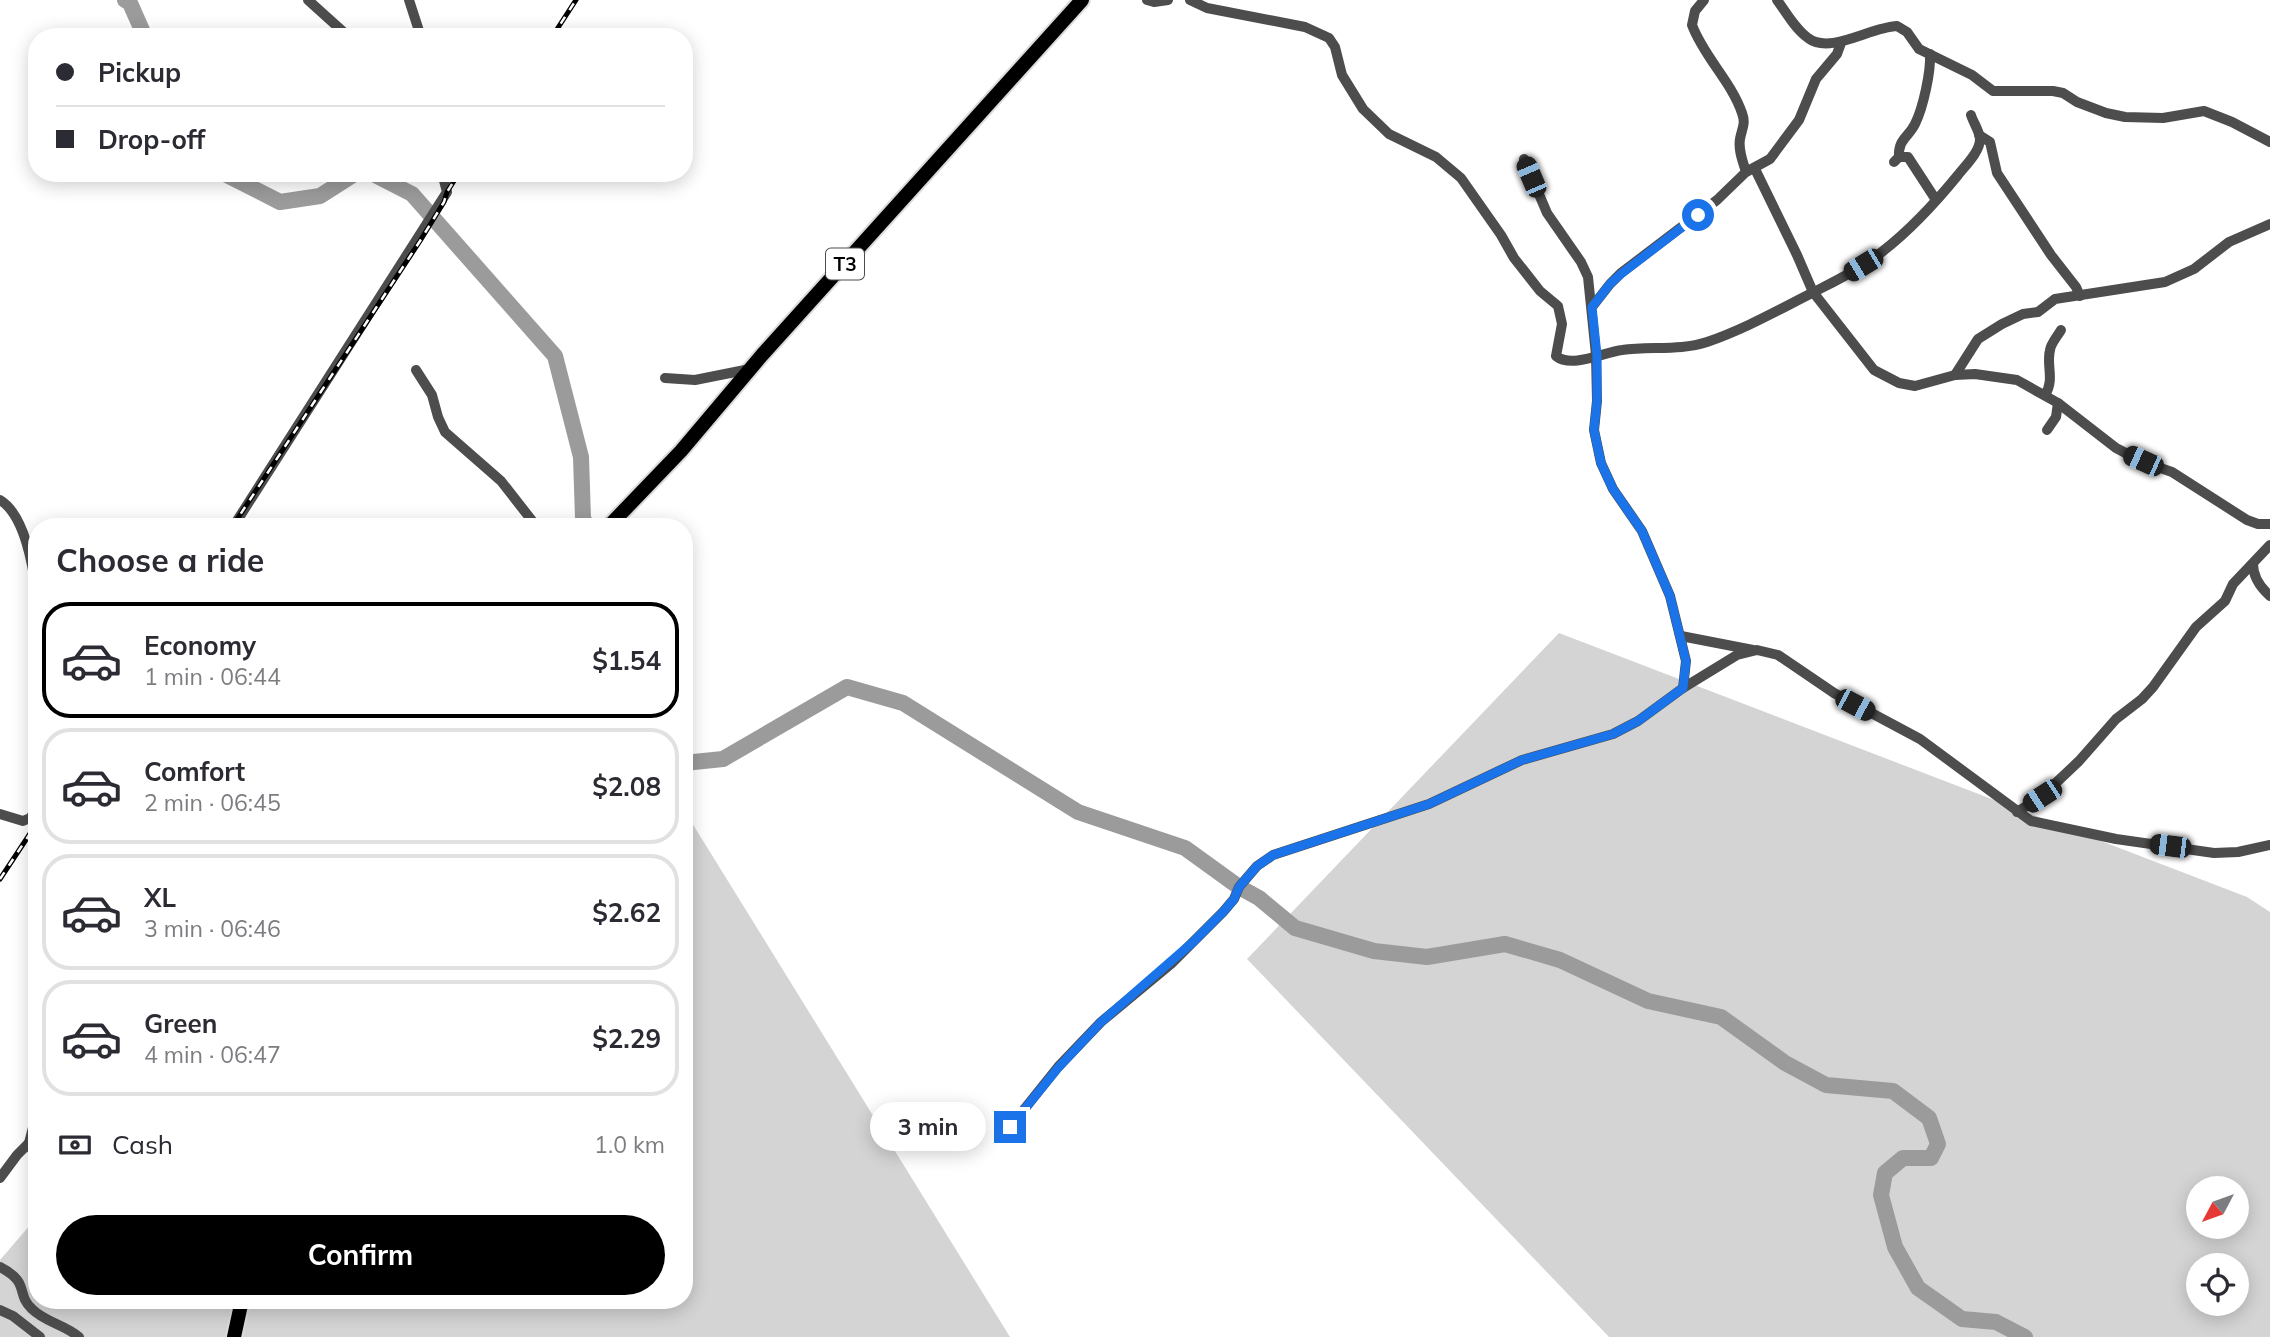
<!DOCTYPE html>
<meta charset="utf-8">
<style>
body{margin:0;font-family:Mulish,sans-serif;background:#f7f7f7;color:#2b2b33;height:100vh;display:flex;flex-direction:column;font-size:26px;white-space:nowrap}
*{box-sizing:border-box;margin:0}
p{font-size:23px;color:#7c7c81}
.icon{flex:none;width:38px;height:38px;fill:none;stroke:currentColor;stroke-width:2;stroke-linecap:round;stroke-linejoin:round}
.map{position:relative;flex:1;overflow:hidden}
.panel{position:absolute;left:28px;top:518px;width:665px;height:791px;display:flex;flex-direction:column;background:#fff;border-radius:28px;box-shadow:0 4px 18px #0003}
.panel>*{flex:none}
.banner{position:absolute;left:28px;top:28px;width:665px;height:154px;border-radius:28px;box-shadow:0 4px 18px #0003;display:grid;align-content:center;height:154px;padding:0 28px;background:#fff}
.needle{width:46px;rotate:229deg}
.buttons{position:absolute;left:2186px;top:1176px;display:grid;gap:14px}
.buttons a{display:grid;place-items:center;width:63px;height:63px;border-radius:50%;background:#fff;box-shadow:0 4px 18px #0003;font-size:35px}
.end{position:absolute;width:32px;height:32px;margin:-16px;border:9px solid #1a73e8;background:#fff;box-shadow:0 0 0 4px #fff}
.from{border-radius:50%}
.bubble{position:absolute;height:49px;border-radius:24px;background:#fff;box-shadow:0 4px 18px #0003;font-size:23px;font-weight:700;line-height:49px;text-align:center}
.car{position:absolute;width:21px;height:42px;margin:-21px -10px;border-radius:9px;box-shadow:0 0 5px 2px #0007;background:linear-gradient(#222 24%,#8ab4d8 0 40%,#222 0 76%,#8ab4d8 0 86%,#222 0)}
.banner b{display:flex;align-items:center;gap:24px;height:66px;font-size:26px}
.banner b+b{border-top:2px solid #e1e1e2}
.banner i{width:18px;height:18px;background:#2b2b33}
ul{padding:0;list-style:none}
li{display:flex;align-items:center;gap:21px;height:116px;margin:0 14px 10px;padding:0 14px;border:4px solid #e1e1e2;border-radius:28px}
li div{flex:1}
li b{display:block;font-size:26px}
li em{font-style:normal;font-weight:700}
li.current{border-color:#000}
li>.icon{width:63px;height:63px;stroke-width:1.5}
h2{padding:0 28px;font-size:32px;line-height:84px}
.pay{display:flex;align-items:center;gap:18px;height:77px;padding:0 28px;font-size:26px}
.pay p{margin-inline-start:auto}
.primary-button{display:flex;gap:14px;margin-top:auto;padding:14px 28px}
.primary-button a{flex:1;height:80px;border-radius:42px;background:#000;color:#fff;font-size:28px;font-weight:700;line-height:80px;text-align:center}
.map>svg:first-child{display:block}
</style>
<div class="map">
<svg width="2270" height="1337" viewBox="0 0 2270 1337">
<rect width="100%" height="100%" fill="#fff"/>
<g fill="#d4d4d4" fill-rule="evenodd">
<path d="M1559,633L2247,897L2270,912V1337H1609L1247,959ZM2198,1188H2236V1227H2198ZM2198,1265H2236V1304H2198Z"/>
<polygon points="684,810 1010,1337 0,1337 0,1260 37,1217 37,1300 684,1300"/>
</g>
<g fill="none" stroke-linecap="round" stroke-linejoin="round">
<g stroke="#9b9b9b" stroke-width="16">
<polyline points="125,0 130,3 145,37"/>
<polyline points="223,173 280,202 320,196 356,173"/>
<polyline points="371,173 412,194 555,356 581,457 583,518 587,527"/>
<polyline points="684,763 723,759 847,687 903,703 1078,812 1185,848 1239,887 1259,898 1295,928 1374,951 1427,957 1505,944 1560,960 1648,1001 1721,1017 1785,1063 1826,1085 1893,1091 1929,1118 1938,1144 1931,1158 1903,1158 1885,1173 1881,1195 1895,1247 1918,1288 1962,1319 1996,1322 2025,1337"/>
</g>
<defs>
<g id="highway">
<polyline points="608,527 681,451 762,355 1082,0"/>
<polyline points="234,1337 242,1300"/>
</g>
</defs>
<use href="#highway" stroke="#dbdbdb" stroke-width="18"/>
<g stroke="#4d4d4d" stroke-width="10">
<polyline points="308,0 349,37"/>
<polyline points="409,0 421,37"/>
<polyline points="1147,0 1154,2 1168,0"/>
<path d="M1190,0L1207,8L1305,27L1329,38L1335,47L1342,75L1363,109L1389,134L1436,157L1461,178L1501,235L1514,258L1540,291L1558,306L1562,324L1556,356C1572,369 1604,352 1622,350C1650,346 1680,351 1707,342C1745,329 1778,310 1814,292C1837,280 1862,268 1883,251C1910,230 1936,202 1958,175C1965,166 1980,152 1980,139C1980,132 1973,122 1971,115"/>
<path d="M1704,0L1695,11L1692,25C1704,57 1731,81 1742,113C1746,124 1742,128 1740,139C1738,150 1743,162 1746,172"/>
<path d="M1777,0C1786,12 1795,29 1808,38C1830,55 1870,27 1897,26L1907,32L1919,49L1972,75L1993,91H2053L2063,93L2077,102L2106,113L2125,117L2163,118L2204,111L2232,122L2270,142"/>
<polyline points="1979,135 1990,142 1997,173 2051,255 2076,287 2080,296"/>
<path d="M1899,157C1898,139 1908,138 1915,124C1923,108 1931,72 1930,54"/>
<polyline points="1524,159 1547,213 1581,262 1588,277 1596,355 1597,401 1594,430 1601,463 1613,489 1642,531 1670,596 1686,661 1683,688"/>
<polyline points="1894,162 1899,157 1908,157 1936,200"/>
<polyline points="1755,169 1797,255 1813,292 1874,370 1899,383 1915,386 1955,375 1975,374 2017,380 2058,403 2116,448 2143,462 2172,472 2247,520 2258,524 2270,524"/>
<polyline points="1592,307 1610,284 1621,273 1717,200 1746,172 1770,159 1799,120 1816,79 1837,54 1841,43"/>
<polyline points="416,370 432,395 438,417 445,432 501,481 537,527"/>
<polyline points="1955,375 1978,339 2002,324 2023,314 2038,312 2055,299 2165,282 2194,269 2229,242 2270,224"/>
<polyline points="665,378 695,380 750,369"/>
<path d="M2045,395C2055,379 2046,366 2050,350C2051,343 2057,337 2061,330"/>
<polyline points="2047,430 2056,417 2058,403"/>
<path d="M0,500C25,515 33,567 37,594"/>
<polyline points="233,527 447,192 442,173"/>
<path d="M2253,564C2253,577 2260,587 2270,596"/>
<polyline points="1681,636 1753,650"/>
<polyline points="2017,812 2042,796 2079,761 2116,719 2142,699 2153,687 2196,627 2225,601 2233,584 2270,545"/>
<polyline points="0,814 23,821 30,818 37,809"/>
<polyline points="37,1112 29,1143 37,1160"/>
<polyline points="1010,1127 1058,1067 1101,1022 1171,964 1223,912 1234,899 1239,887 1257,866 1273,855 1429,804 1522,760 1613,734 1638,721 1683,688 1737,655 1757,650 1778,655 1834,693 1920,739 2031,821 2116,839 2214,853 2238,852 2270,845"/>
<polyline points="0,1178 17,1155 29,1143"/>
<path d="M0,1267C31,1283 15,1293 32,1309C45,1322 65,1325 79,1337"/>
<polyline points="0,1310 13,1316 40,1337"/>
</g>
<use href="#highway" stroke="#000" stroke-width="14"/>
<defs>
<g id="rail">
<polyline points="552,37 576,0"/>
<polyline points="232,527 420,241 444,202 447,192 459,173"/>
<polyline points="0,879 37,823"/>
</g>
</defs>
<use href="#rail" stroke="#000" stroke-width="5"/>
<use href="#rail" stroke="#fff" stroke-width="2.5" stroke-dasharray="8" stroke-linecap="butt"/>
</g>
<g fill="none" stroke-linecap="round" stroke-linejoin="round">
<polyline stroke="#1a73e8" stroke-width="9" points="1010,1127 1058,1068 1101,1022 1192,943 1223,912 1234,899 1239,887 1257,866 1273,855 1429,804 1522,760 1613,734 1638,721 1683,688 1686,661 1670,596 1642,531 1613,489 1601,463 1594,430 1597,401 1597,355 1592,307 1610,284 1621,274 1698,215"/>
</g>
<g text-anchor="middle" stroke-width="6" stroke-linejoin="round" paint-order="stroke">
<rect fill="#fff" stroke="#4c4c4c" stroke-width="2" x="826" y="248.5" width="38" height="31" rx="5"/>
<g font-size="19" font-weight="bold" fill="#000">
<text x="845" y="271">T3</text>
</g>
</g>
</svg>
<div class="buttons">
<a><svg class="needle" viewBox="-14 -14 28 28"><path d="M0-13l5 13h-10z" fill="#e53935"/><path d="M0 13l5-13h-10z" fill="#7c7c81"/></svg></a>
<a><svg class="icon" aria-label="locate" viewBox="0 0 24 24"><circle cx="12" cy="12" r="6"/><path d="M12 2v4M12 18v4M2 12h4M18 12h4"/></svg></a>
</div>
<i class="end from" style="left:1698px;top:215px"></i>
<i class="end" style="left:1010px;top:1127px"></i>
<div class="bubble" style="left:870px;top:1102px;width:116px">3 min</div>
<i class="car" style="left:1531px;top:177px;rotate:337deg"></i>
<i class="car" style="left:1863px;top:265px;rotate:239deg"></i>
<i class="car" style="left:2143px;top:461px;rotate:294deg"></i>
<i class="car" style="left:1855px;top:705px;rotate:118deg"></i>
<i class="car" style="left:2042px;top:796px;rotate:237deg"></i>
<i class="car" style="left:2170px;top:846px;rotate:277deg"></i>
<div class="banner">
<b><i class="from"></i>Pickup</b>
<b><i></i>Drop-off</b>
</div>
<section class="panel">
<h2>Choose a ride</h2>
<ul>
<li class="current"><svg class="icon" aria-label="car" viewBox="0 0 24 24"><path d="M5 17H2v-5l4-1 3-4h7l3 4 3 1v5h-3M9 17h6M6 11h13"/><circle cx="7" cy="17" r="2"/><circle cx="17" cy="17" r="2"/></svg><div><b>Economy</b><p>1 min · 06:44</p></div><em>$1.54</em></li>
<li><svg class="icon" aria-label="car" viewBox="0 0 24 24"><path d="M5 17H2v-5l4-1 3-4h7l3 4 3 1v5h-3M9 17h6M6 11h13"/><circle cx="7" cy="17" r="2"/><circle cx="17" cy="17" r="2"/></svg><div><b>Comfort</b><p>2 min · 06:45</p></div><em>$2.08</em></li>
<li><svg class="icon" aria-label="car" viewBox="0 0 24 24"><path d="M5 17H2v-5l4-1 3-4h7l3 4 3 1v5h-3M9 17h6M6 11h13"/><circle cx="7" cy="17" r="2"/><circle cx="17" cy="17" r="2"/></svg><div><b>XL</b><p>3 min · 06:46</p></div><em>$2.62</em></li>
<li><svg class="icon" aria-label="car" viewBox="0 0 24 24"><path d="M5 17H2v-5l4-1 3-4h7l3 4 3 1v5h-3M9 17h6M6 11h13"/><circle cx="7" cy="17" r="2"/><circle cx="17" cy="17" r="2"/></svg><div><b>Green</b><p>4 min · 06:47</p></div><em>$2.29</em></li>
</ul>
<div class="pay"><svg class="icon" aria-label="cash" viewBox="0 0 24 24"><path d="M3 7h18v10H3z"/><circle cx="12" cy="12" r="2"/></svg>Cash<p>1.0 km</p></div>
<div class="primary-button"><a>Confirm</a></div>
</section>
</div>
